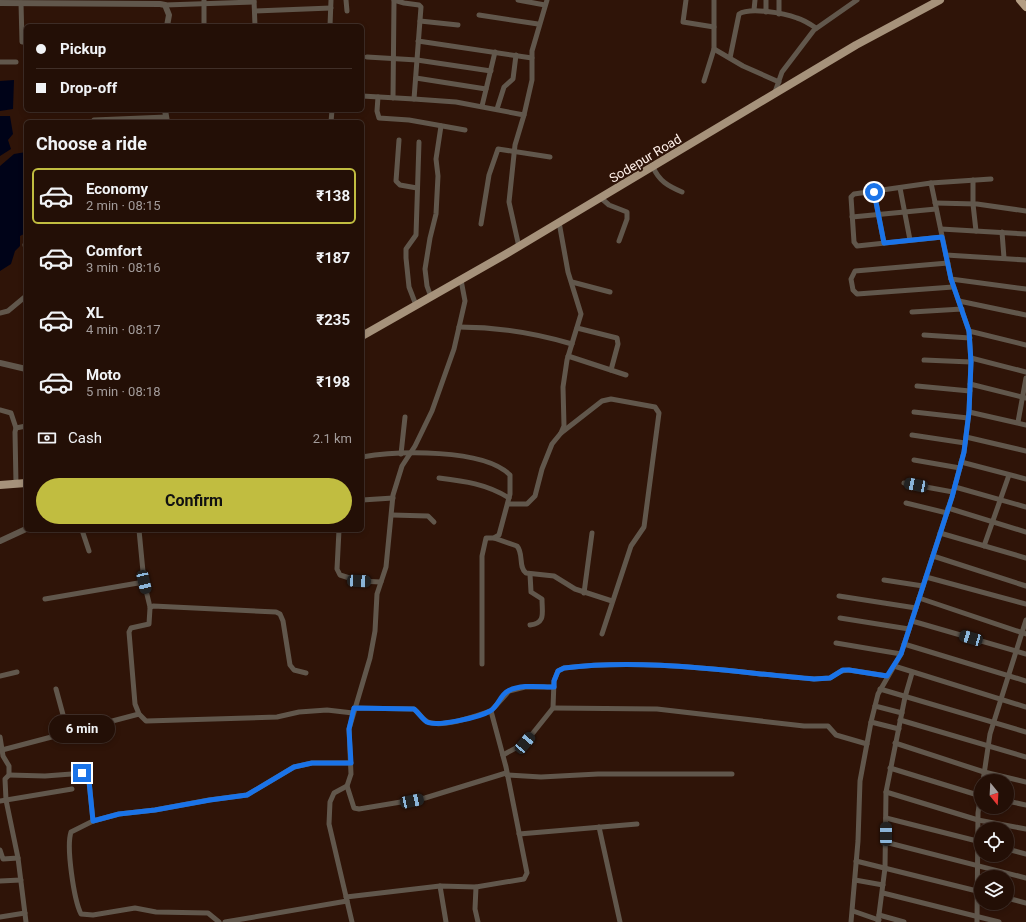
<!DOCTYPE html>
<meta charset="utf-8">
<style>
body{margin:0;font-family:Roboto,sans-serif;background:#2b1810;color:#f1f3f6;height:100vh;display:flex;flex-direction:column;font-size:15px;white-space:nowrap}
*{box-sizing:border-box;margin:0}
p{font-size:13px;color:#a39c9b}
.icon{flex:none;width:22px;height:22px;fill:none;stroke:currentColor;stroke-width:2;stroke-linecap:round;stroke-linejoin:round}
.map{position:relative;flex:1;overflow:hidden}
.drawer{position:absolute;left:24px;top:120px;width:340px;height:412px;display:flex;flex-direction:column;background:#230f06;border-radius:6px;box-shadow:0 2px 6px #0003,0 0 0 1px #402f28}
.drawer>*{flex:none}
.guide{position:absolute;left:24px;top:24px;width:340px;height:88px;border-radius:6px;box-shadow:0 2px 6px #0003,0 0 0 1px #402f28;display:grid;align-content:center;height:88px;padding:0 12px;background:#230f06}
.needle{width:26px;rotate:162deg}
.fabs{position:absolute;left:974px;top:774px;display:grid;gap:8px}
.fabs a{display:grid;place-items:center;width:40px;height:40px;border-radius:50%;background:#230f06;box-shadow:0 2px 6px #0003,0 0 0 1px #402f28;font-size:20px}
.end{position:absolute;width:18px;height:18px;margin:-9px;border:5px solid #1a73e8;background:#fff;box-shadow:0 0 0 2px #fff}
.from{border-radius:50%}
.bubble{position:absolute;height:28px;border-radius:14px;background:#230f06;box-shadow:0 2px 6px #0003,0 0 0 1px #402f28;font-size:13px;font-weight:700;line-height:28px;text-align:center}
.car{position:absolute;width:12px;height:24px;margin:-12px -6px;border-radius:5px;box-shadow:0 0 3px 1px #0007;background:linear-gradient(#222 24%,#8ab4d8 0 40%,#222 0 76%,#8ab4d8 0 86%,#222 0)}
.guide b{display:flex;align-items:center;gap:14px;height:38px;font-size:15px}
.guide b+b{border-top:1px solid #402f28}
.guide i{width:10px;height:10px;background:#f1f3f6}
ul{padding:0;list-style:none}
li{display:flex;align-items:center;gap:12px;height:56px;margin:0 8px 6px;padding:0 4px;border:2px solid transparent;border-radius:6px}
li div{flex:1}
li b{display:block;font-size:15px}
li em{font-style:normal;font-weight:700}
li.current{border-color:#c1bd40}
li>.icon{width:36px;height:36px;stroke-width:1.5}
h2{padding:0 12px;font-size:18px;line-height:48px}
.pay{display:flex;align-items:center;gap:10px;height:44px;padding:0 12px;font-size:15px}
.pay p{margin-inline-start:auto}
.button{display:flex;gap:8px;margin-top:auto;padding:8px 12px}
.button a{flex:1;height:46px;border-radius:24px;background:#c1bd40;color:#111;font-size:16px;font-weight:700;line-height:46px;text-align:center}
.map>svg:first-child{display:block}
</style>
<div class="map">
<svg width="1026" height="922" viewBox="0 0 1026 922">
<rect width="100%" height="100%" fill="#2f1408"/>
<g fill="#000318">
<polygon points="14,80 13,109 0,111 0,81"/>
<polygon points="0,116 10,116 13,134 8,140 11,149 0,156"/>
<polygon points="26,152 26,233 20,236 20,246 15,251 11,264 0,271 0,166 14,154"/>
</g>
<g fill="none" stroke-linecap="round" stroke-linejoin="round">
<g stroke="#61574c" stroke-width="5">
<polyline points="204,0 204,26"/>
<polyline points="254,0 255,26"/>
<polyline points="346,0 347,11"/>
<polyline points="394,0 404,3 419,5 421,7 414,99 456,102 524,115 532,80 532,51 547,0"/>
<polyline points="518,0 545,5"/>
<polyline points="686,0 683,22 714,27"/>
<polyline points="714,0 714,49 743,66 779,82"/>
<polyline points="21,3 22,42"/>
<polyline points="165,5 254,2"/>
<polyline points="754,10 755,0"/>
<polyline points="255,11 331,8"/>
<polyline points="766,12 766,0"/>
<polyline points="779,14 779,0"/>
<polyline points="479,15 538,24"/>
<polyline points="420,21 458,25"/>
<polyline points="330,26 331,0"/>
<polyline points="418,41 532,58"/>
<polyline points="367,57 417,60 491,71"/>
<path d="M730,58L739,14C750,7 784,13 797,18C804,20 810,24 816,28"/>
<polyline points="0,62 16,62"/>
<polyline points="416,78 486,89"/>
<polyline points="704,81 714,49"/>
<polyline points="775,92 782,72 814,30 857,0"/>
<polyline points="362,96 414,99"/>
<polyline points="378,97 377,111 379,118 409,120 465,130"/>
<polyline points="393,98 394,1"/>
<polyline points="482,106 495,52"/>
<polyline points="497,109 504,87 513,79 516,55"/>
<polyline points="94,120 166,117"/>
<polyline points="331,122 332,110"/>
<polyline points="399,140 396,181 400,185 417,188"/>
<path d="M653,167C659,181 668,186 682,192"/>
<polyline points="973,180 973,204 976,231"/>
<polyline points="931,183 991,179"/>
<polyline points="900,188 910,240"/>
<polyline points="874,192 884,243"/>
<polyline points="601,198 609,205 627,212 627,219 619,241"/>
<polyline points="935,203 977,204 1026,211"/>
<polyline points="852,217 936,209"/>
<polyline points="481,224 489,175 498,149 550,157"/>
<polyline points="941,229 1026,234"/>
<polyline points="1002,232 1004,258"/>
<polyline points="25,245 26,249"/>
<polyline points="519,247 509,202 515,145 524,115"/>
<polyline points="946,255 1026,260"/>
<polyline points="948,263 855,271 851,279 853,290 857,294 953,287"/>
<polyline points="951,279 1026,289"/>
<polyline points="572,282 610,292"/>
<polyline points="431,297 427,286 425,269 430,238 436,214 438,176 436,159 441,126"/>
<polyline points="959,301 1026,315"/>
<polyline points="416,305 409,287 406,258 406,249 416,235 419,142"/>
<polyline points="912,312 962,309"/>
<polyline points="0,313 8,311 26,296"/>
<path d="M459,327C497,327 535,333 572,344"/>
<polyline points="577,328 617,338 618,344 611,370"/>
<polyline points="969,331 1026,345"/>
<polyline points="924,335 970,338"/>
<polyline points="568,356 626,375"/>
<polyline points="971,358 1026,372"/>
<polyline points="924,360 971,362"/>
<polyline points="970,384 1026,398"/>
<polyline points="917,386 970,391"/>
<polyline points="0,410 11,413 16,428"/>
<polyline points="914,412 968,418"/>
<polyline points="969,412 1026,425"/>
<polyline points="1018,422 1026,378"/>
<polyline points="561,433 602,401 611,399 655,407 659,413 644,527 631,546 602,634"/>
<polyline points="912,435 965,443"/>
<polyline points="966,437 1026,451"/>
<polyline points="401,454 405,417"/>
<path d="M362,457C398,451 483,448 510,475V494L499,535L494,538H486L482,556V664"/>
<polyline points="914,460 960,468"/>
<polyline points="961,462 1026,479"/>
<path d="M439,478C464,481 487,484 509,498"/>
<polyline points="904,483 953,492"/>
<polyline points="16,484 15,432 16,428 26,426"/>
<polyline points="955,487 1026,507"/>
<polyline points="362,500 393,498"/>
<polyline points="906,503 947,513"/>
<polyline points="508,504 527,504 535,496 542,469 552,444 561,433 564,426 563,387 567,360 581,314 568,272 559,222"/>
<polyline points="948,508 1026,532"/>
<polyline points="392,515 428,516 434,522"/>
<polyline points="82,530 89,551"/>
<polyline points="139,530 144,582 150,607"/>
<polyline points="339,530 337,569 340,575 359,581 381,582"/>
<polyline points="940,533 1026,558"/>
<path d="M494,538L517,546C524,554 518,567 526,573L554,576L575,589L612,601"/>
<polyline points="984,546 1009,475"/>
<polyline points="933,556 1026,586"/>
<path d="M530,574L531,592L542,599C542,613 546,623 530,625"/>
<polyline points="926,577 1026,604"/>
<polyline points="884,580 923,586"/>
<polyline points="584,593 592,533"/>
<polyline points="839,596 916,608"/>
<polyline points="919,598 1026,634"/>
<polyline points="45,599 144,582"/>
<polyline points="840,618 909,629"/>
<polyline points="912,621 1026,654"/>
<polyline points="836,643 901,654"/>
<polyline points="904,644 1026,681"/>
<polyline points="894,666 1026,707"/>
<polyline points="306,673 294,670 290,665 283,621 280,614 276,612 153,606 150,608 149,624 131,628 129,632 135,704 139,714 146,721 277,717 299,712 327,710 353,713"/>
<polyline points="0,676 17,672"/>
<polyline points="56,689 68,733"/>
<polyline points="880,689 1026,732"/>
<polyline points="875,706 902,713"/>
<polyline points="553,708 657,709 804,726 828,726 836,735 867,744"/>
<polyline points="491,711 509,691 525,687 554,687"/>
<polyline points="900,720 1026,757"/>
<polyline points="871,722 899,729"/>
<polyline points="0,737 3,756 9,766 9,775 5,779 6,800 18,858 26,922"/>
<polyline points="895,743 984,772 1026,782"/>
<polyline points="2,750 139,714"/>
<path d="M503,755L525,743L553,708L554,681L558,671L564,668C648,658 730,672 814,679L830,678L841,671L849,670L887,676"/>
<polyline points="890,768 981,796"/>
<polyline points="9,775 45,776 85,773 89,781 93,821"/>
<polyline points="507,775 541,777 598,774 732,774"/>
<polyline points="983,781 990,734 1026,620"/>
<polyline points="347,786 354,808 359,809 425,798 506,773"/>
<polyline points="886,792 978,820 1026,829"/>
<polyline points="0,801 72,789"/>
<polyline points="1007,801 1026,805"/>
<polyline points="886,818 981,842"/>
<polyline points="599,827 620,922"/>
<polyline points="519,834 637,824"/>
<polyline points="885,842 1026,878"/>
<polyline points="1007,849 1026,854"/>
<polyline points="0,850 3,859 18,858"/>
<polyline points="856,861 981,892"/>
<polyline points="855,880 883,885"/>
<polyline points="0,881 21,880"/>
<polyline points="440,886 446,922"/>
<polyline points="476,887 475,909 478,922"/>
<polyline points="883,893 999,922"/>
<path d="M346,897L440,886L476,887L524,879L527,873L506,767L491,711C476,716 443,728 428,722C423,720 419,713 414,709L354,708"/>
<polyline points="1007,898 1026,903"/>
<polyline points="853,911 879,920"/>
<polyline points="879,915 904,922"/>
<polyline points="0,917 25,913"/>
<path d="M219,922L208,913L156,912L135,908L93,915L81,914C74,900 66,847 71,832L93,821L119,814L155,810L209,800L247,795L294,767L312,763H351"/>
<polyline points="225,922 347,901"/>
<polyline points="352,922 329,824 330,802 334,793 347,786 351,774 349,729 370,658 375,631 377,594 386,567 393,495 402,466 415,446 432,411 454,349 465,301 461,280"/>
<polyline points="851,922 858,841 860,781 871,722 878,694 901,654 952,497 964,452 969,412 971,362 969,331 951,279 931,183 854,194 851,197 854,242 857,246 942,237"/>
<polyline points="878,922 885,868 886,792 905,697 912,673"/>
<polyline points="977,922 978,813 981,792"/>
</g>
<g stroke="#61574c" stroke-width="6">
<polyline points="0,3 160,4 165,5 169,15 167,26"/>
<polyline points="165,110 167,122"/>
<polyline points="0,363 26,369"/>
<polyline points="0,541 26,529"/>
</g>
<g stroke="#a6927b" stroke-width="8">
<polyline points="362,336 506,254 856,45 940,0"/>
<polyline points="0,485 26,483"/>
</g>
<polyline stroke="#b49e84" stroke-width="8" points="1020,0 1026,7"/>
</g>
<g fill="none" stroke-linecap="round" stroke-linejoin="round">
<path stroke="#1a73e8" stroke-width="5" d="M82,773L88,776L89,781L93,821L119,814L155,810L210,800L247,795L294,767L312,763H351L349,729L354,708L414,709C419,713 422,719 427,722C438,727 480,717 490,711C498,707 500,695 508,691C521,684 540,687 554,687V681L558,671L564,668C648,658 730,672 814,679L830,678L843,670H849L887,676L901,654L952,497L964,452L969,412L971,362L969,331L951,279L942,237L884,243L874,192"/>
</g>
<g text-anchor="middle" stroke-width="4" stroke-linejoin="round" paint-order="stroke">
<g font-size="13" fill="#feefe8" stroke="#2f1408">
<text transform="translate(645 158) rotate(-31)" y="5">Sodepur Road</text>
</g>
</g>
</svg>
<div class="fabs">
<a><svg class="needle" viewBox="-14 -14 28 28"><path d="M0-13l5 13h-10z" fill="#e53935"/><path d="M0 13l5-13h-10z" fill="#a39c9b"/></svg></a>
<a><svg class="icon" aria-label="locate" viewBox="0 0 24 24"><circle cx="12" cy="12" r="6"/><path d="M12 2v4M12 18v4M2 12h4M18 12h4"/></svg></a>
<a><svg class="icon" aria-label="layers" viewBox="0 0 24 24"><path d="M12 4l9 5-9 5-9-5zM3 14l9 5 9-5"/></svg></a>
</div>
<i class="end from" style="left:874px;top:192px"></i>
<i class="end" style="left:82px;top:773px"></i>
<div class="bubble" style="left:49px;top:715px;width:66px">6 min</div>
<i class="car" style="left:916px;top:485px;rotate:281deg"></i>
<i class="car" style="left:359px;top:581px;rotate:93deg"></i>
<i class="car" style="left:144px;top:582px;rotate:167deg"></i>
<i class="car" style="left:971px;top:638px;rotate:286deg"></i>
<i class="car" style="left:525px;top:743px;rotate:40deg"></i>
<i class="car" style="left:412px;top:801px;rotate:78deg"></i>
<i class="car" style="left:886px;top:834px;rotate:0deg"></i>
<div class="guide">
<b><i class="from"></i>Pickup</b>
<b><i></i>Drop-off</b>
</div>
<section class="drawer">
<h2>Choose a ride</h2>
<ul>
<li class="current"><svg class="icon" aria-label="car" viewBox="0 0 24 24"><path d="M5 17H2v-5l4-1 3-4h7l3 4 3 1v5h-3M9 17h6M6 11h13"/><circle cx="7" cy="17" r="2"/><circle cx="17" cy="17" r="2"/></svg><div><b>Economy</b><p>2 min · 08:15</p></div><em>₹138</em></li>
<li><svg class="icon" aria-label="car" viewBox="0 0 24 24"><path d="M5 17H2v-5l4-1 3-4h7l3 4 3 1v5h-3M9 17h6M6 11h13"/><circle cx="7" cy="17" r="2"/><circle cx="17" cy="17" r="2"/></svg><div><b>Comfort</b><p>3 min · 08:16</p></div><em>₹187</em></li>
<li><svg class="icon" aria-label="car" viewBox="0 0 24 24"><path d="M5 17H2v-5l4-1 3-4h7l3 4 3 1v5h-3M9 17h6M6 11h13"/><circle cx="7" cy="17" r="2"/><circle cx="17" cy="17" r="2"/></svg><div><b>XL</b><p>4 min · 08:17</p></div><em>₹235</em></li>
<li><svg class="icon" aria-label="car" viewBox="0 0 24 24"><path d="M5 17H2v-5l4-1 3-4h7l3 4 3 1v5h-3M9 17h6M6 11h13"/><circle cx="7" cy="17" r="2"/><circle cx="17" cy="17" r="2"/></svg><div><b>Moto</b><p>5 min · 08:18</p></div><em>₹198</em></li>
</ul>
<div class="pay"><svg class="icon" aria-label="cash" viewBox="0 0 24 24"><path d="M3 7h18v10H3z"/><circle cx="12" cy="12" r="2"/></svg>Cash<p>2.1 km</p></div>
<div class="button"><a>Confirm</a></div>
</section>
</div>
